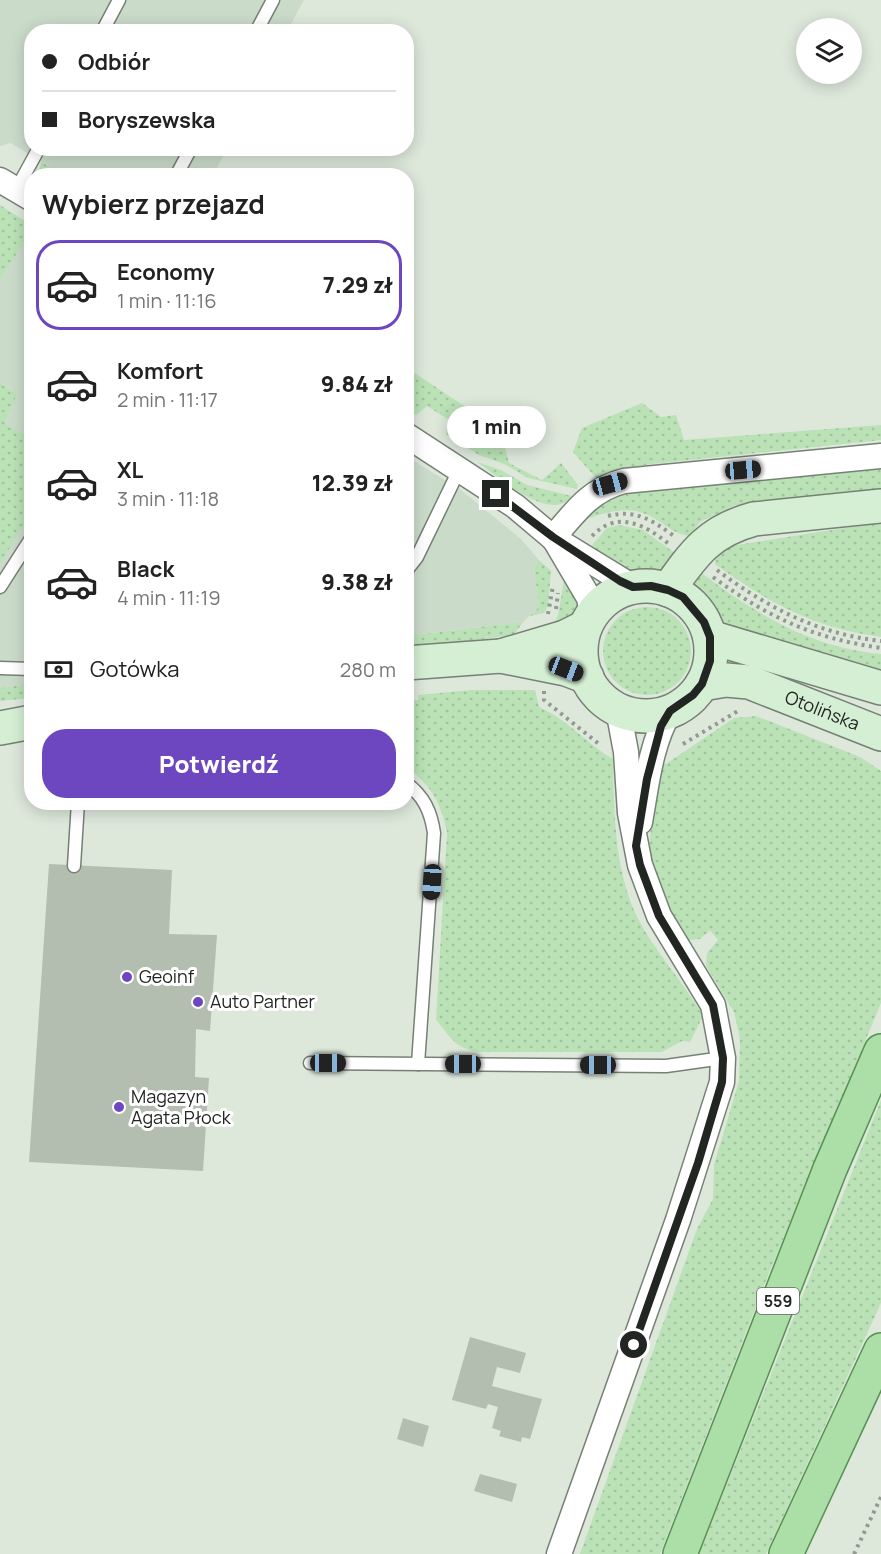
<!DOCTYPE html>
<html lang="pl">
<meta charset="utf-8">
<style>
body{margin:0;font-family:Manrope,sans-serif;background:#f2f2f2;color:#222;height:100vh;display:flex;flex-direction:column;font-size:22px;white-space:nowrap}
*{box-sizing:border-box;margin:0}
p{font-size:20px;color:#767676}
.icon{flex:none;width:33px;height:33px;fill:none;stroke:currentColor;stroke-width:2;stroke-linecap:round;stroke-linejoin:round}
.map{position:relative;flex:1;overflow:hidden}
.panel{position:absolute;left:24px;top:168px;width:390px;height:642px;display:flex;flex-direction:column;background:#fff;border-radius:24px;box-shadow:0 3px 15px #0003}
.panel>*{flex:none}
.top-card{position:absolute;left:24px;top:24px;width:390px;height:132px;border-radius:24px;box-shadow:0 3px 15px #0003;display:grid;align-content:center;height:132px;padding:0 18px;background:#fff}
.buttons{position:absolute;left:796px;top:18px;display:grid;gap:12px}
.buttons a{display:grid;place-items:center;width:66px;height:66px;border-radius:50%;background:#fff;box-shadow:0 3px 15px #0003;font-size:30px}
.end{position:absolute;width:27px;height:27px;margin:-14px;border:8px solid #222622;background:#fff;box-shadow:0 0 0 3px #fff}
.from{border-radius:50%}
.bubble{position:absolute;height:42px;border-radius:21px;background:#fff;box-shadow:0 3px 15px #0003;font-size:20px;font-weight:800;line-height:42px;text-align:center}
.car{position:absolute;width:18px;height:36px;margin:-18px -9px;border-radius:8px;box-shadow:0 0 4px 2px #0007;background:linear-gradient(#222 24%,#8ab4d8 0 40%,#222 0 76%,#8ab4d8 0 86%,#222 0)}
.top-card b{display:flex;align-items:center;gap:21px;height:57px;font-size:22px}
.top-card b+b{border-top:2px solid #e0e0e0}
.top-card i{width:15px;height:15px;background:#222}
ul{padding:0;list-style:none}
li{display:flex;align-items:center;gap:18px;height:90px;margin:0 12px 9px;padding:0 6px;border:3px solid transparent;border-radius:24px}
li div{flex:1}
li b{display:block;font-size:22px}
li em{font-style:normal;font-weight:800}
li.active{border-color:#6c47c0}
li>.icon{width:54px;height:54px;stroke-width:1.5}
h2{padding:0 18px;font-size:27px;line-height:72px}
.pay{display:flex;align-items:center;gap:15px;height:66px;padding:0 18px;font-size:22px}
.pay p{margin-inline-start:auto}
.action{display:flex;gap:12px;margin-top:auto;padding:12px 18px}
.action a{flex:1;height:69px;border-radius:24px;background:#6c47c0;color:#fff;font-size:24px;font-weight:800;line-height:69px;text-align:center}
.map>svg:first-child{display:block}
</style>
<div class="map">
<svg width="881" height="1554" viewBox="0 0 881 1554">
<defs>
<pattern id="grass-dots" width="8" height="8" patternUnits="userSpaceOnUse" patternTransform="scale(1.5)"><rect width="8" height="8" fill="#bae2b6"/><path d="M2 2h.1M6 6h.1" fill="none" stroke="#a0c29c" stroke-width="1.8" stroke-linecap="round"/></pattern>
</defs>
<rect width="100%" height="100%" fill="#dde8db"/>
<g fill="#cbdbca">
<polygon points="0,0 304,0 287,31 32,32 32,148 227,149 213,175 63,175 11,143 0,146"/>
<polygon points="31,229 31,684 0,688 0,429 17,394 0,383 0,280"/>
<polygon points="406,456 461,490 521,539 539,560 534,567 539,607 523,622 407,636"/>
</g>
<g fill="url(#grass-dots)">
<polygon points="41,162 63,175 43,175 39,173"/>
<polygon points="0,205 31,225 32,229 0,280"/>
<polygon points="407,368 481,417 513,442 505,448 509,463 542,480 561,463 578,485 577,489 528,478 504,464 479,455 446,434 449,420 427,406 416,415 407,409"/>
<polygon points="0,383 17,394 4,423 32,439 31,512 0,564"/>
<polygon points="642,403 661,417 676,415 684,440 881,425 881,440 651,464 607,473 596,478 573,452 582,428"/>
<path d="M477,462L501,470L527,485L572,496C550,525 498,476 477,462Z"/>
<path d="M881,465V489L736,505L700,522L690,536C678,535 669,528 660,522C635,504 614,510 587,519L602,504L630,491Z"/>
<path d="M870,524H881V637C813,628 769,603 715,564L716,553L730,546Z"/>
<path d="M619,525L643,530L679,556C647,587 619,577 592,545L607,528Z"/>
<polygon points="539,560 551,571 548,606 544,613 530,616 539,607 534,567"/>
<path d="M696,569C753,612 808,647 881,654V672L716,623L701,598L685,585Z"/>
<polygon points="565,575 578,604 571,619 553,627 558,615"/>
<circle cx="647" cy="651" r="44"/>
<polygon points="523,622 514,635 407,649 407,636"/>
<polygon points="31,684 31,698 0,701 0,688"/>
<path d="M472,690H535L539,707C567,719 587,744 613,759C614,808 614,861 633,908C650,947 682,979 703,1016L690,1042L682,1041L662,1052H479C454,1048 452,1038 436,1020L447,832C441,803 431,785 407,767V701L418,700V695Z"/>
<polygon points="756,716 860,757 881,771 881,1003 769,1273 660,1554 580,1554 697,1229 713,1199 714,1165 739,1081 740,1039 734,1012 706,966 707,953 718,940 710,930 700,939 688,940 677,930 649,859 651,821 661,764 666,764 734,718"/>
<polygon points="881,1100 881,1303 766,1554 699,1554"/>
</g>
<g fill="#b3beb1">
<polygon points="32,571 32,586 25,582"/>
<polygon points="49,864 172,870 169,934 217,935 210,1031 196,1029 195,1077 209,1078 203,1171 29,1162"/>
<polygon points="470,1337 526,1353 520,1373 497,1367 492,1386 542,1399 530,1439 522,1437 521,1442 499,1436 501,1431 492,1428 498,1407 488,1404 486,1409 452,1400"/>
<polygon points="403,1418 429,1426 423,1447 397,1439"/>
<polygon points="480,1474 517,1484 512,1502 474,1491"/>
</g>
<g fill="none" stroke-linecap="round" stroke-linejoin="round">
<defs>
<g id="service">
<polyline points="102,32 119,0"/>
<polyline points="256,32 273,0"/>
<polyline points="176,176 191,148"/>
<polyline points="16,190 39,148"/>
<polyline points="406,571 417,557 460,468"/>
<polyline points="0,587 32,537"/>
<polyline points="0,668 32,669"/>
<path d="M406,783C424,796 431,812 434,833L418,1064"/>
<polyline points="74,866 78,802"/>
<polyline points="310,1063 666,1066 723,1058"/>
</g>
<g id="minor">
<polyline points="0,180 32,199"/>
<polyline points="406,435 515,506 553,538 633,587"/>
<path d="M553,538C574,513 591,489 624,481L881,456"/>
<polyline points="556,542 589,598 592,614"/>
<path d="M640,822C647,784 650,745 670,711"/>
<polyline points="559,1554 678,1220 722,1082 723,1058 713,1005 659,916 640,865 630,813 626,752 618,709"/>
</g>
<g id="secondary">
<circle cx="646" cy="651" r="65"/>
<path d="M668,590C694,553 709,531 754,519L881,506"/>
<polyline points="710,637 881,688"/>
<polyline points="501,656 566,669 587,677"/>
<polyline points="406,663 501,656 565,637 585,627"/>
<path id="s1" d="M702,684L726,680L749,682L881,734"/>
<polyline points="0,728 32,722"/>
</g>
<g id="primary">
<polyline points="680,1554 830,1169 881,1051"/>
<polyline points="786,1554 881,1350"/>
</g>
</defs>
<use href="#service" stroke="#768175" stroke-width="15"/>
<use href="#minor" stroke="#768175" stroke-width="27"/>
<use href="#secondary" stroke="#768175" stroke-width="36"/>
<use href="#primary" stroke="#579153" stroke-width="36"/>
<g stroke="#919990" stroke-width="4" stroke-dasharray="3 4.5" stroke-linecap="butt">
<path d="M608,516C636,509 652,520 674,536"/>
<path d="M592,536C617,510 644,524 669,544"/>
<path d="M717,570C768,608 818,634 881,641"/>
<path d="M713,577C769,618 813,638 881,648"/>
<polyline points="556,609 558,593"/>
<polyline points="548,614 553,586"/>
<polyline points="544,691 544,700 599,744"/>
<polyline points="683,744 738,711"/>
<polyline points="854,1554 881,1497"/>
</g>
<use href="#service" stroke="#fff" stroke-width="12"/>
<use href="#minor" stroke="#fff" stroke-width="24"/>
<use href="#secondary" stroke="#d5efd4" stroke-width="33"/>
<use href="#primary" stroke="#acdfa8" stroke-width="33"/>
</g>
<g fill="none" stroke-linecap="round" stroke-linejoin="round">
<polyline stroke="#222622" stroke-width="8" points="496,494 553,537 620,581 633,587 651,586 668,590 683,597 704,622 710,637 710,661 702,684 693,695 670,711 661,726 647,779 636,846 640,865 659,916 713,1005 723,1058 722,1082 698,1163 634,1345"/>
</g>
<g fill="#6c47c0" stroke="#fff" stroke-width="2">
<circle cx="127" cy="977" r="6"/>
<circle cx="198" cy="1002" r="6"/>
<circle cx="119" cy="1107" r="6"/>
</g>
<g text-anchor="middle" stroke-width="6" stroke-linejoin="round" paint-order="stroke">
<rect fill="#fff" stroke="#646764" stroke-width="1.5" x="757" y="1288" width="42" height="26" rx="4.5"/>
<g font-size="16" font-weight="bold" fill="#222622">
<text x="778" y="1307">559</text>
</g>
<g font-size="18" fill="#222622" stroke="#fff">
<text dy="6" stroke="none"><textPath href="#s1" startOffset="126">Otolińska</textPath></text>
</g>
<g font-size="18" fill="#222622" stroke="#fff" text-anchor="start">
<text x="139" y="983">Geoinf</text>
<text x="210" y="1008">Auto Partner</text>
<text x="131" y="1103">Magazyn<tspan x="131" dy="21">Agata Płock</tspan></text>
</g>
</g>
</svg>
<div class="buttons">
<a><svg class="icon" aria-label="layers" viewBox="0 0 24 24"><path d="M12 4l9 5-9 5-9-5zM3 14l9 5 9-5"/></svg></a>
</div>
<i class="end from" style="left:634px;top:1345px"></i>
<i class="end" style="left:496px;top:494px"></i>
<div class="bubble" style="left:447px;top:406px;width:99px">1 min</div>
<i class="car" style="left:743px;top:470px;rotate:85deg"></i>
<i class="car" style="left:610px;top:484px;rotate:75deg"></i>
<i class="car" style="left:566px;top:669px;rotate:111deg"></i>
<i class="car" style="left:432px;top:882px;rotate:184deg"></i>
<i class="car" style="left:328px;top:1063px;rotate:90deg"></i>
<i class="car" style="left:463px;top:1064px;rotate:270deg"></i>
<i class="car" style="left:598px;top:1065px;rotate:270deg"></i>
<div class="top-card">
<b><i class="from"></i>Odbiór</b>
<b><i></i>Boryszewska</b>
</div>
<section class="panel">
<h2>Wybierz przejazd</h2>
<ul>
<li class="active"><svg class="icon" aria-label="car" viewBox="0 0 24 24"><path d="M5 17H2v-5l4-1 3-4h7l3 4 3 1v5h-3M9 17h6M6 11h13"/><circle cx="7" cy="17" r="2"/><circle cx="17" cy="17" r="2"/></svg><div><b>Economy</b><p>1 min · 11:16</p></div><em>7.29 zł</em></li>
<li><svg class="icon" aria-label="car" viewBox="0 0 24 24"><path d="M5 17H2v-5l4-1 3-4h7l3 4 3 1v5h-3M9 17h6M6 11h13"/><circle cx="7" cy="17" r="2"/><circle cx="17" cy="17" r="2"/></svg><div><b>Komfort</b><p>2 min · 11:17</p></div><em>9.84 zł</em></li>
<li><svg class="icon" aria-label="car" viewBox="0 0 24 24"><path d="M5 17H2v-5l4-1 3-4h7l3 4 3 1v5h-3M9 17h6M6 11h13"/><circle cx="7" cy="17" r="2"/><circle cx="17" cy="17" r="2"/></svg><div><b>XL</b><p>3 min · 11:18</p></div><em>12.39 zł</em></li>
<li><svg class="icon" aria-label="car" viewBox="0 0 24 24"><path d="M5 17H2v-5l4-1 3-4h7l3 4 3 1v5h-3M9 17h6M6 11h13"/><circle cx="7" cy="17" r="2"/><circle cx="17" cy="17" r="2"/></svg><div><b>Black</b><p>4 min · 11:19</p></div><em>9.38 zł</em></li>
</ul>
<div class="pay"><svg class="icon" aria-label="cash" viewBox="0 0 24 24"><path d="M3 7h18v10H3z"/><circle cx="12" cy="12" r="2"/></svg>Gotówka<p>280 m</p></div>
<div class="action"><a>Potwierdź</a></div>
</section>
</div>
